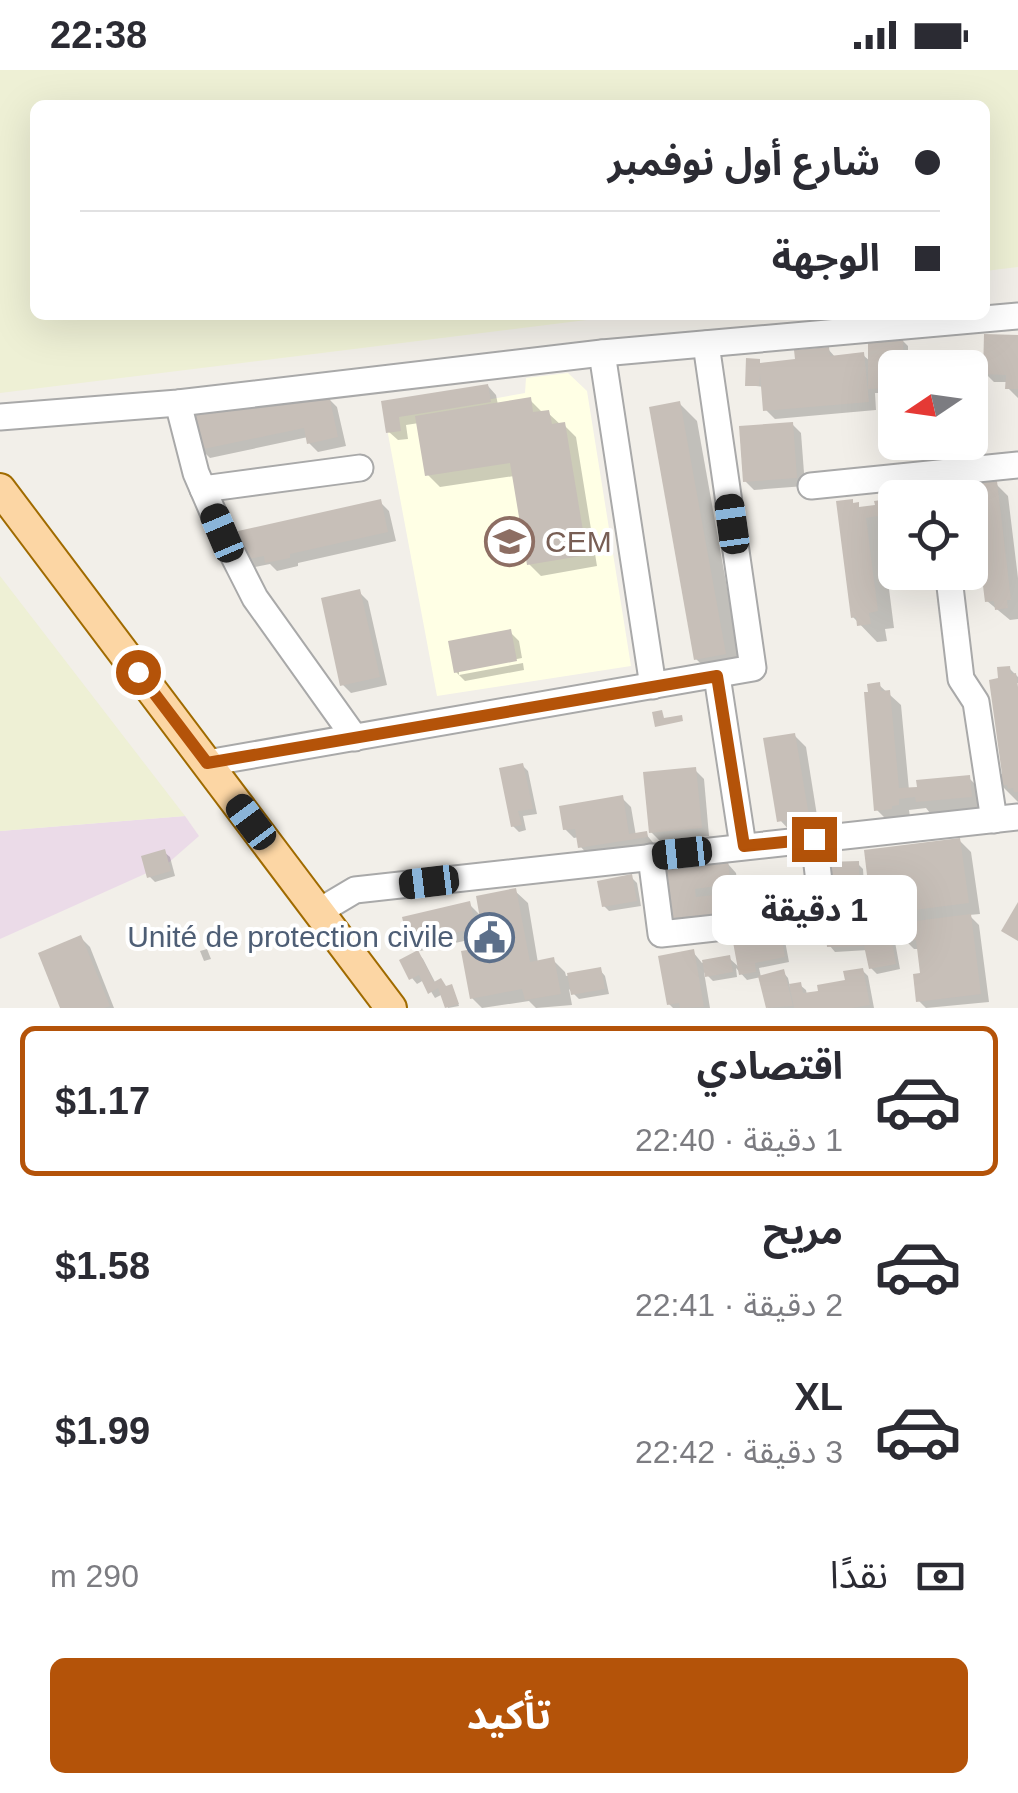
<!DOCTYPE html>
<html lang="ar">
<meta charset="utf-8">
<style>
body{margin:0;font-family:Arial,"Noto Sans Arabic",sans-serif;background:#f2f2f3;color:#2b2b33;direction:rtl;height:100vh;display:flex;flex-direction:column;font-size:38px;white-space:nowrap}
*{box-sizing:border-box;margin:0}
p{font-size:32px;color:#7c7c81}
.icon{flex:none;width:55px;height:55px;fill:none;stroke:currentColor;stroke-width:2;stroke-linecap:round;stroke-linejoin:round}
.map{position:relative;height:938px;overflow:hidden;direction:ltr}
.sheet{display:flex;flex-direction:column;background:#fff;flex:1}
.sheet>*{flex:none}
.guide{position:absolute;left:30px;top:30px;width:960px;height:220px;border-radius:15px;box-shadow:0 10px 40px #0002;direction:rtl;display:grid;align-content:center;height:220px;padding:0 50px;background:#fff}
.needle{width:65px;rotate:257deg}
.controls{position:absolute;left:878px;top:280px;display:grid;gap:20px}
.controls a{display:grid;place-items:center;width:110px;height:110px;border-radius:15px;background:#fff;box-shadow:0 10px 40px #0002;font-size:50px}
.end{position:absolute;width:45px;height:45px;margin:-22px;border:12px solid #b45309;background:#fff;box-shadow:0 0 0 5px #fff}
.from{border-radius:50%}
.bubble{position:absolute;height:70px;border-radius:15px;background:#fff;box-shadow:0 10px 40px #0002;font-size:32px;font-weight:700;line-height:70px;text-align:center;direction:rtl}
.car{position:absolute;width:30px;height:60px;margin:-30px -15px;border-radius:12px;box-shadow:0 0 8px 2px #0007;background:linear-gradient(#222 24%,#8ab4d8 0 40%,#222 0 76%,#8ab4d8 0 86%,#222 0)}
.guide b{display:flex;align-items:center;gap:35px;height:95px;font-size:38px}
.guide b+b{border-top:2px solid #e1e1e2}
.guide i{width:25px;height:25px;background:#2b2b33}
ul{padding:18px 0 0;list-style:none}
li{display:flex;align-items:center;gap:30px;height:150px;margin:0 20px 15px;padding:0 30px;border:5px solid transparent;border-radius:15px}
li div{flex:1}
li b{display:block;font-size:38px}
li em{font-style:normal;font-weight:700}
li.active{border-color:#b45309}
li>.icon{width:90px;height:90px;stroke-width:1.5}
.pay{display:flex;align-items:center;gap:25px;height:110px;padding:0 50px;font-size:38px}
.pay p{margin-inline-start:auto}
.cta{display:flex;gap:20px;margin-top:auto;padding:20px 50px}
.cta a{flex:1;height:115px;border-radius:15px;background:#b45309;color:#fff;font-size:40px;font-weight:700;line-height:115px;text-align:center}
.status{display:flex;justify-content:space-between;align-items:center;height:70px;padding:0 50px;background:#fff;direction:ltr}
.status svg{height:28px;fill:currentColor}
.map>svg:first-child{display:block}
</style>
<div class="status"><b>22:38</b><svg viewBox="0 0 49 12"><path d="M0 12V9h3v3zM5 12V6h3v6zM10 12V3h3v9zM15 12V0h3v12zM26 1h20v11H26zM47 4h2v5h-2z"/></svg></div>
<div class="map">
<svg width="1018" height="938" viewBox="0 0 1018 938">
<rect width="100%" height="100%" fill="#f2efe9"/>
<polygon fill="#ebdbe8" points="185,746 199,766 167,794 0,869 0,761"/>
<polygon fill="#ffffe5" points="568,303 587,321 631,596 437,626 385,348 525,323 526,308"/>
<g fill="#eef0d5">
<polygon points="0,0 1018,0 1018,197 985,201 985,35 35,35 35,245 627,245 0,323"/>
<polygon points="0,506 185,746 0,761"/>
</g>
<g fill="#0003">
<polygon points="1018,268 1018,328 1008,318 1008,312 994,312 985,303"/>
<polygon points="902,270 908,276 908,298 895,298 895,323 875,323 876,340 775,349 766,340 764,317 748,315 760,293 797,292 828,279 836,288 863,285 871,292"/>
<polygon points="488,316 496,325 498,335 530,330 542,342 548,343 561,355 564,355 576,367 597,496 541,506 529,494 514,406 440,417 428,405 419,353 406,355 408,369 398,370 389,362 384,333"/>
<polygon points="281,326 290,336 328,328 337,337 346,376 318,382 309,373 308,367 210,388 201,379"/>
<polygon points="680,334 697,351 742,601 714,606 696,589"/>
<polygon points="792,354 801,363 805,416 754,420 745,411"/>
<polygon points="996,414 1008,426 1018,508 1018,549 1010,550 987,531 976,441 970,435 970,428"/>
<polygon points="895,430 895,463 882,464 894,558 885,559 887,571 877,572 853,547 852,432 862,439"/>
<polygon points="380,432 389,441 396,471 298,493 298,496 277,501 270,494 255,497 246,489"/>
<polygon points="359,522 368,531 387,615 351,623 342,614"/>
<polygon points="510,562 519,571 522,588 459,600 459,605 523,593 524,600 465,611 456,602"/>
<polygon points="1009,598 1018,607 1018,613 1015,613 1018,636 1018,732 1000,714 1005,706 1001,611"/>
<polygon points="879,615 901,635 909,720 969,708 981,720 983,738 930,743 926,738 909,740 910,747 889,752 877,740"/>
<polygon points="794,665 806,677 819,758 792,763 780,750"/>
<polygon points="523,696 528,701 537,744 523,746 526,760 519,762 513,756"/>
<polygon points="695,700 704,709 709,766 660,771 651,762"/>
<polygon points="622,728 631,737 636,766 646,764 655,775 589,786 581,777 579,767 574,768 565,759"/>
<polygon points="959,770 971,782 980,844 969,845 979,855 989,932 926,938 919,931 923,905 920,879 914,879 906,871 895,872 900,899 877,904 871,898 868,880 835,882 830,876 861,859 866,865 867,873 876,871 866,862 862,835 837,836 831,830 858,794 863,799 865,834"/>
<polygon points="164,782 170,787 175,806 155,812 149,806"/>
<polygon points="728,794 736,803 739,822 730,823 741,834 744,859 677,856 668,848 662,802"/>
<polygon points="631,807 637,813 641,836 609,841 604,836"/>
<polygon points="515,821 528,833 538,893 553,890 565,902 566,906 600,900 605,906 609,924 579,929 569,919 572,935 536,938 529,931 482,938 472,928 488,879 486,866 420,881 411,872 469,834 482,847"/>
<polygon points="780,865 785,871 789,892 759,898 761,907 747,910 736,898 737,907 713,911 704,902 710,938 673,938 669,934 693,882 702,893 729,888 741,899"/>
<polygon points="81,868 90,877 114,938 63,938 41,884"/>
<polygon points="207,879 211,889 204,891 200,881"/>
<polygon points="418,883 423,889 436,914 453,919 459,936 448,938 443,924 435,928 424,910 417,914 412,908"/>
<polygon points="862,900 868,906 874,938 768,938 761,908 783,902 788,908 790,917 800,915 806,920 807,925 848,912"/>
</g>
<g fill="#c7bfb8">
<polygon points="984,264 1018,265 1018,319 1005,319 1006,305 983,304"/>
<polygon points="868,268 903,268 904,298 895,298 895,318 868,319"/>
<polygon points="829,277 830,286 864,282 869,332 763,341 760,304 759,316 745,316 746,288 760,289 760,293 795,289 794,280"/>
<polygon points="488,314 491,332 399,347 401,361 386,363 381,331"/>
<polygon points="282,324 284,334 329,325 338,367 307,374 304,358 199,380 191,343"/>
<polygon points="531,327 533,342 549,340 552,354 565,352 587,485 527,495 510,393 425,406 415,346"/>
<polygon points="680,331 726,584 694,590 649,337"/>
<polygon points="793,352 797,408 743,412 739,356"/>
<polygon points="997,411 1011,530 1007,530 1008,538 995,540 994,531 985,532 973,434 970,434 970,428 963,428 963,425 973,424 972,417 979,416 979,413"/>
<polygon points="895,428 895,454 884,455 883,445 866,448 878,541 869,543 871,554 857,556 856,547 851,548 836,431 853,429 853,433 859,432 859,437 875,435 874,431"/>
<polygon points="381,429 388,462 290,484 290,488 265,493 264,486 244,490 238,461"/>
<polygon points="360,519 380,607 340,616 321,528"/>
<polygon points="511,559 517,591 454,603 448,571"/>
<polygon points="1010,596 1011,604 1016,603 1018,617 1018,722 1014,722 1013,718 1008,719 1007,715 998,716 996,705 1002,704 989,610 998,608 997,597"/>
<polygon points="880,612 881,621 890,620 899,718 917,717 916,710 970,705 972,727 916,732 915,727 899,729 899,735 892,736 892,739 874,741 864,622 868,622 867,614"/>
<polygon points="662,640 664,648 682,645 683,651 655,657 652,642"/>
<polygon points="795,663 809,746 777,752 763,668"/>
<polygon points="523,693 533,739 518,741 522,755 511,757 499,698"/>
<polygon points="696,697 702,758 649,763 643,702"/>
<polygon points="623,725 629,764 647,761 648,767 578,778 575,759 563,760 559,736"/>
<polygon points="960,768 969,833 898,842 900,853 971,844 981,924 916,932 913,904 920,903 916,870 903,872 902,858 864,863 859,832 870,830 864,780"/>
<polygon points="165,779 171,801 147,808 141,786"/>
<polygon points="728,791 731,814 695,819 696,827 733,823 736,851 693,856 691,846 665,849 659,799"/>
<polygon points="859,791 860,830 829,831 827,792"/>
<polygon points="632,804 637,831 602,837 597,811"/>
<polygon points="516,818 530,892 554,887 561,924 525,930 522,919 470,929 461,881 485,877 476,826"/>
<polygon points="470,831 476,858 408,873 402,847"/>
<polygon points="1018,832 1018,871 1001,861"/>
<polygon points="862,857 863,876 827,877 826,858"/>
<polygon points="781,863 785,887 755,893 756,902 739,905 733,872"/>
<polygon points="81,865 110,936 104,938 60,938 38,883"/>
<polygon points="891,866 896,894 869,899 863,871"/>
<polygon points="694,879 704,937 680,938 679,933 667,935 658,886"/>
<polygon points="418,880 434,912 441,908 446,916 452,914 459,934 445,938 438,918 428,924 419,905 409,910 399,890"/>
<polygon points="730,885 733,902 705,907 702,890"/>
<polygon points="601,897 605,919 571,925 567,903"/>
<polygon points="863,898 870,935 852,938 794,938 789,914 801,912 803,923 818,921 817,915 845,910 843,901"/>
<polygon points="784,899 793,936 766,938 758,906"/>
</g>
<g fill="none" stroke-linecap="round" stroke-linejoin="round">
<defs>
<g id="minor">
<polyline points="602,283 653,616"/>
<polyline points="178,333 196,403 222,463 255,528 355,668"/>
<polyline points="0,347 178,333 602,283 1018,246"/>
<polyline points="811,416 1018,395"/>
<polyline points="203,419 360,398"/>
<polyline points="949,508 961,609 976,632 994,750"/>
<polyline points="717,606 743,776"/>
<polyline points="207,693 753,598 706,274"/>
<polyline points="651,787 661,864 823,846 814,769"/>
<polyline points="318,842 355,820 1018,747"/>
</g>
<polyline id="major" points="0,419 391,938"/>
</defs>
<use href="#minor" stroke="#a9a9a9" stroke-width="29"/>
<use href="#major" stroke="#a06b00" stroke-width="34"/>
<use href="#minor" stroke="#fff" stroke-width="25"/>
<use href="#major" stroke="#fcd6a4" stroke-width="30"/>
</g>
<g fill="none" stroke-linecap="round" stroke-linejoin="round">
<polyline stroke="#b45309" stroke-width="12" points="138,602 207,693 717,606 744,776 814,769"/>
</g>
<defs>
<symbol id="school-ring" viewBox="-11 -11 22 22"><circle r="9.5" fill="#fff" stroke="#8d6e63" stroke-width="1.5"/><path d="M0-5L7-2L0 1L-7-2ZM-4 1L0 2.5L4 1V4Q0 6-4 4Z" fill="#8d6e63"/></symbol>
<symbol id="civic-ring" viewBox="-11 -11 22 22"><circle r="9.5" fill="#fff" stroke="#5c6f8a" stroke-width="1.5"/><path d="M-.6-6.5H3V-4.5H.6V-3L4-1V1h2V6H-6V1h2V-1L-.6-3ZM-1.2 2.5V6h2.4V2.5Z" fill="#5c6f8a"/></symbol>
</defs>
<g fill-rule="evenodd">
<use href="#school-ring" x="482" y="444" width="55" height="55"/>
<use href="#civic-ring" x="462" y="840" width="55" height="55"/>
</g>
<g text-anchor="middle" stroke-width="8" stroke-linejoin="round" paint-order="stroke">
<g font-size="30" fill="#785e54" stroke="#fff" text-anchor="start">
<text x="545" y="482">CEM</text>
</g>
<g font-size="30" fill="#4e5e75" stroke="#fff" text-anchor="end">
<text x="454" y="877">Unité de protection civile</text>
</g>
</g>
</svg>
<div class="controls">
<a><svg class="needle" viewBox="-14 -14 28 28"><path d="M0-13l5 13h-10z" fill="#e53935"/><path d="M0 13l5-13h-10z" fill="#7c7c81"/></svg></a>
<a><svg class="icon" aria-label="locate" viewBox="0 0 24 24"><circle cx="12" cy="12" r="6"/><path d="M12 2v4M12 18v4M2 12h4M18 12h4"/></svg></a>
</div>
<i class="end from" style="left:138px;top:602px"></i>
<i class="end" style="left:814px;top:769px"></i>
<div class="bubble" style="left:712px;top:805px;width:205px">1 دقيقة</div>
<i class="car" style="left:732px;top:454px;rotate:352deg"></i>
<i class="car" style="left:222px;top:463px;rotate:337deg"></i>
<i class="car" style="left:251px;top:752px;rotate:323deg"></i>
<i class="car" style="left:682px;top:783px;rotate:264deg"></i>
<i class="car" style="left:429px;top:812px;rotate:263deg"></i>
<div class="guide">
<b><i class="from"></i>شارع أول نوفمبر</b>
<b><i></i>الوجهة</b>
</div>
</div>
<section class="sheet">
<ul>
<li class="active"><svg class="icon" aria-label="car" viewBox="0 0 24 24"><path d="M5 17H2v-5l4-1 3-4h7l3 4 3 1v5h-3M9 17h6M6 11h13"/><circle cx="7" cy="17" r="2"/><circle cx="17" cy="17" r="2"/></svg><div><b>اقتصادي</b><p>1 دقيقة · 22:40</p></div><em>$1.17</em></li>
<li><svg class="icon" aria-label="car" viewBox="0 0 24 24"><path d="M5 17H2v-5l4-1 3-4h7l3 4 3 1v5h-3M9 17h6M6 11h13"/><circle cx="7" cy="17" r="2"/><circle cx="17" cy="17" r="2"/></svg><div><b>مريح</b><p>2 دقيقة · 22:41</p></div><em>$1.58</em></li>
<li><svg class="icon" aria-label="car" viewBox="0 0 24 24"><path d="M5 17H2v-5l4-1 3-4h7l3 4 3 1v5h-3M9 17h6M6 11h13"/><circle cx="7" cy="17" r="2"/><circle cx="17" cy="17" r="2"/></svg><div><b>XL</b><p>3 دقيقة · 22:42</p></div><em>$1.99</em></li>
</ul>
<div class="pay"><svg class="icon" aria-label="cash" viewBox="0 0 24 24"><path d="M3 7h18v10H3z"/><circle cx="12" cy="12" r="2"/></svg>نقدًا<p>290 m</p></div>
<div class="cta"><a>تأكيد</a></div>
</section>
